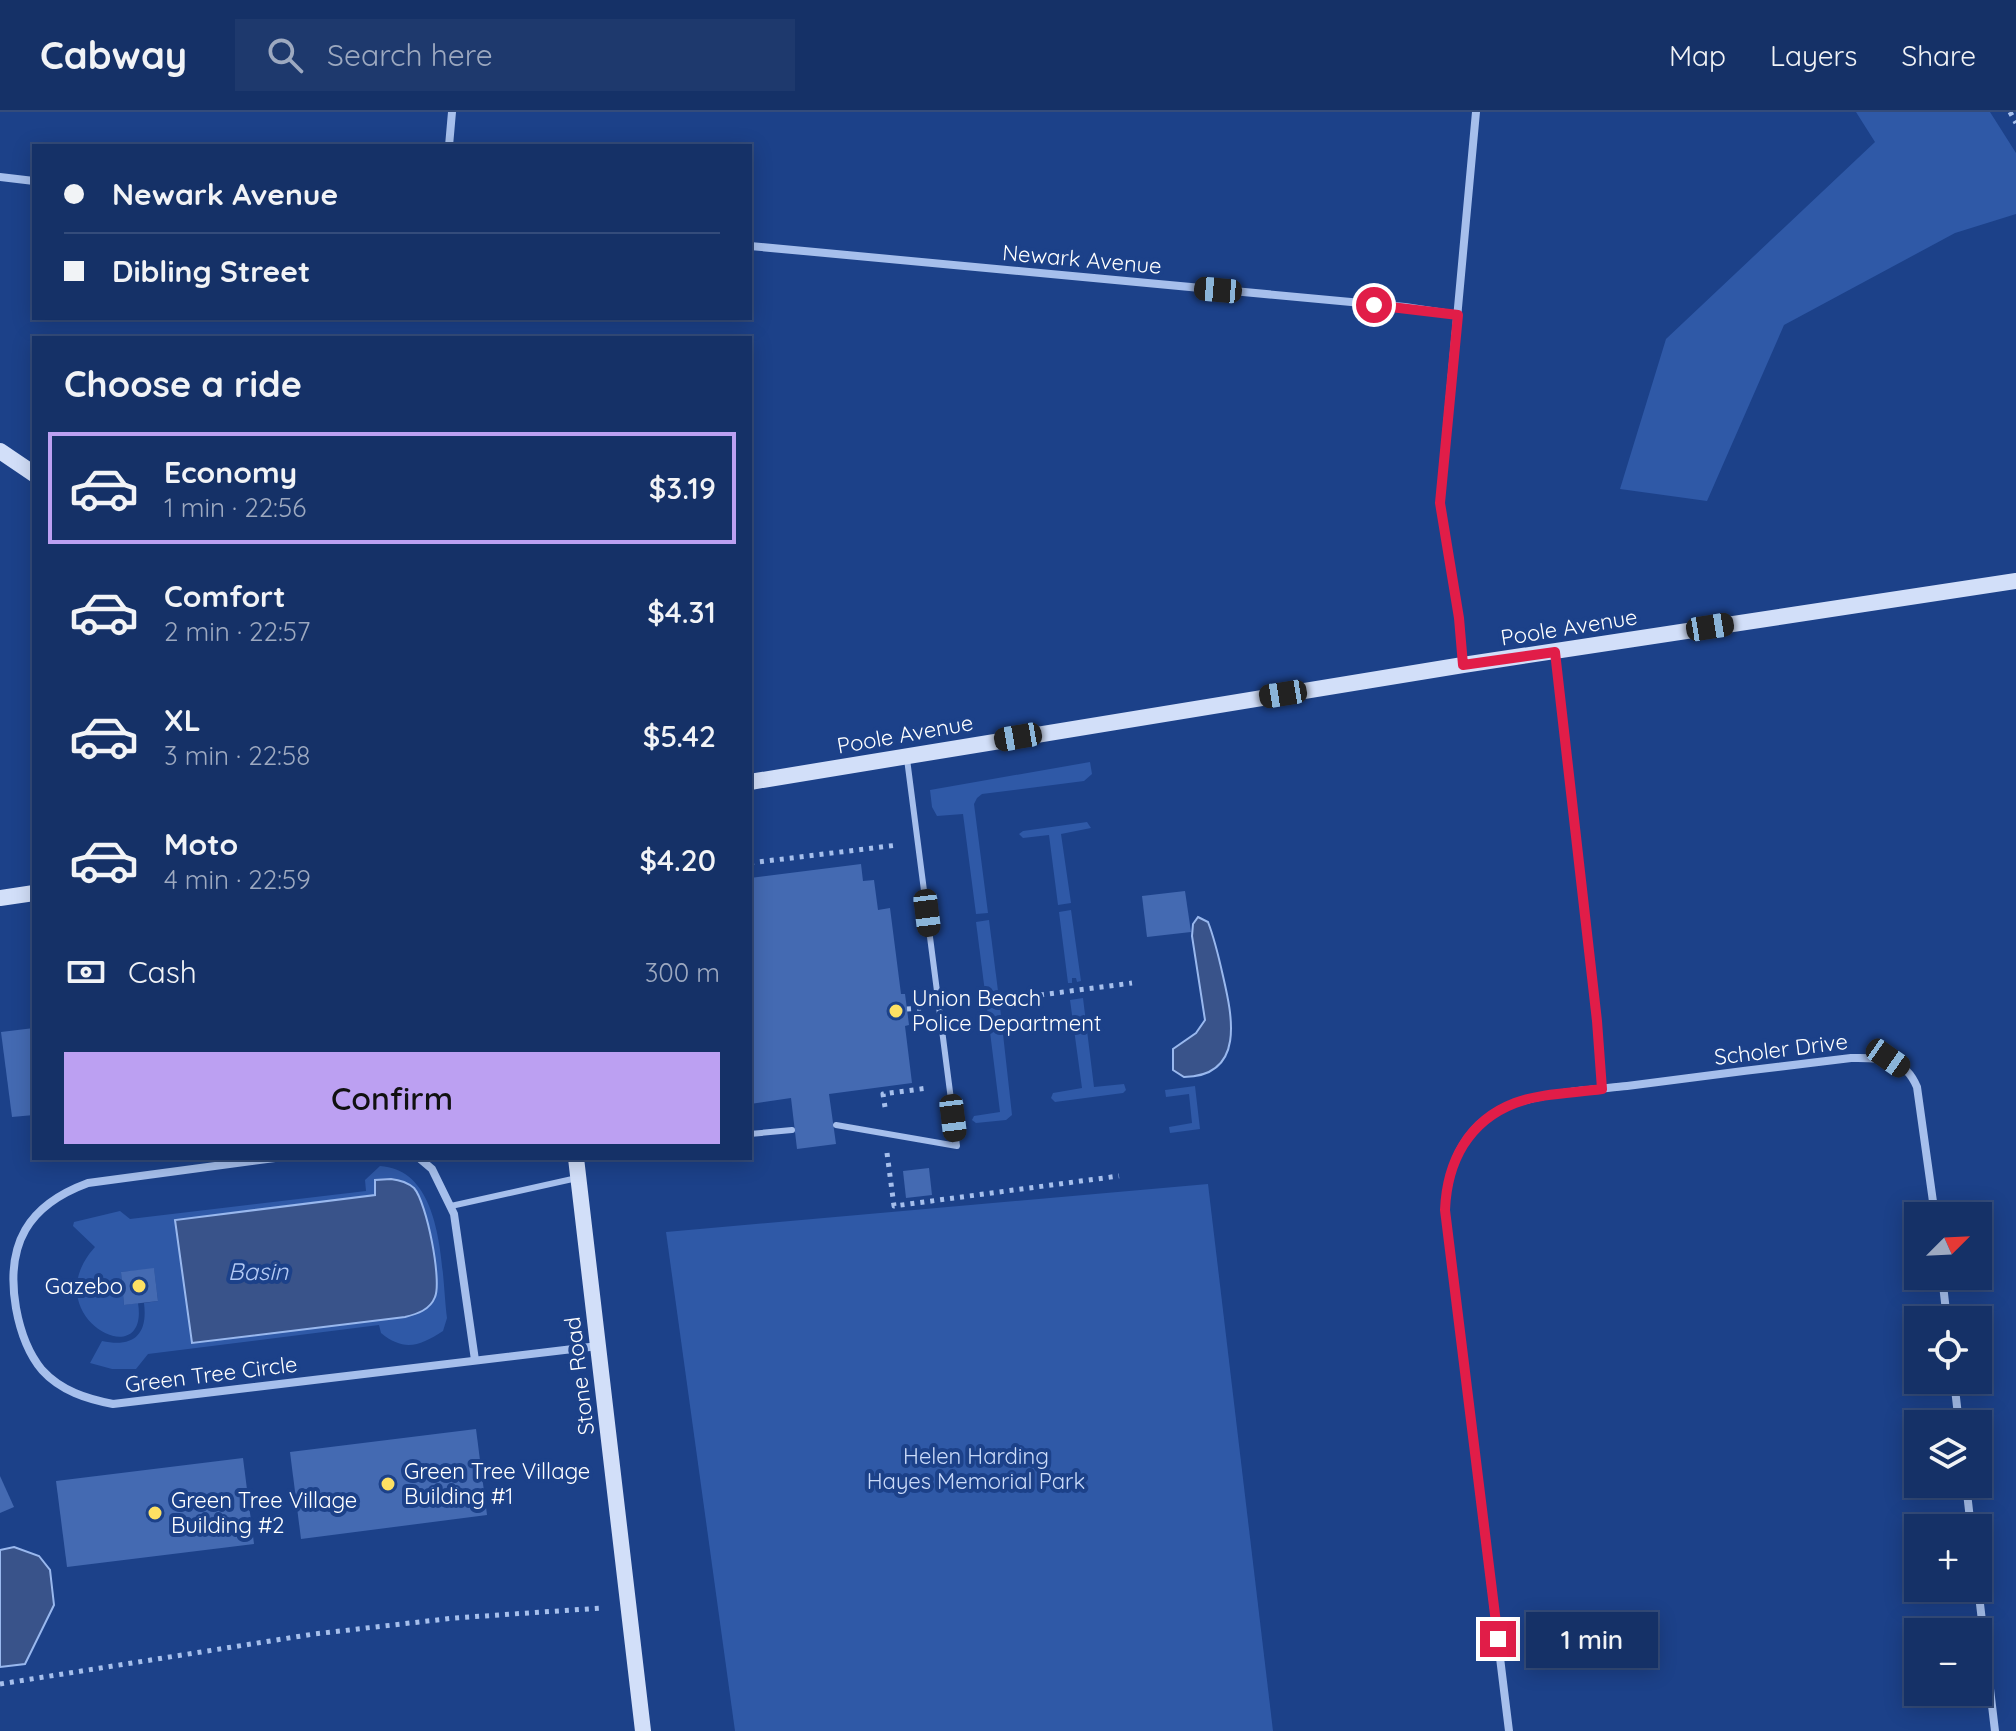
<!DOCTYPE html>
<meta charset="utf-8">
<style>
body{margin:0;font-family:Quicksand,sans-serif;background:#1e396d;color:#f1f3f6;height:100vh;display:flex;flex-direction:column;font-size:30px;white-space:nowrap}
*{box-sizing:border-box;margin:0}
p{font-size:26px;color:#9da9c0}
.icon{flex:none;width:44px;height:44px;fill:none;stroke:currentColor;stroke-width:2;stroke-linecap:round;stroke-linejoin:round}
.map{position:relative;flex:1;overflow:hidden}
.details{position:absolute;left:32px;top:224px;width:720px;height:824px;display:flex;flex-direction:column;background:#153167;border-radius:0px;box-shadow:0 4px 20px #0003,0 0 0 2px #344c7b}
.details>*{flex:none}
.guide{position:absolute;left:32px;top:32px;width:720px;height:176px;border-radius:0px;box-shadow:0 4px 20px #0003,0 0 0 2px #344c7b;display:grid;align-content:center;height:176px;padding:0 32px;background:#153167}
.needle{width:52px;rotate:66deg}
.fabs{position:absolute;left:1904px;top:1090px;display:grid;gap:16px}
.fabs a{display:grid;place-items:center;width:88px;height:88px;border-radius:0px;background:#153167;box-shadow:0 4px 20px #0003,0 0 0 2px #344c7b;font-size:40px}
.end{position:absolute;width:36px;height:36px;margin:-18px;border:10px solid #e11d48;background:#fff;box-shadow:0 0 0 4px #fff}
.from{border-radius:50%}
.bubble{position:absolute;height:56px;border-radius:0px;background:#153167;box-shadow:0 4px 20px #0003,0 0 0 2px #344c7b;font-size:26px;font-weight:600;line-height:56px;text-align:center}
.car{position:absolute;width:24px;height:48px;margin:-24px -12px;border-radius:10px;box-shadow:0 0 6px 2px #0007;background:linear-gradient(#222 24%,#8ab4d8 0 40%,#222 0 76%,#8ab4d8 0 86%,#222 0)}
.guide b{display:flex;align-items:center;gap:28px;height:76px;font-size:30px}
.guide b+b{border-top:2px solid #344c7b}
.guide i{width:20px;height:20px;background:#f1f3f6}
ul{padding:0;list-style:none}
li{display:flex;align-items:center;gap:24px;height:112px;margin:0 16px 12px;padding:0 16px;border:4px solid transparent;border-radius:0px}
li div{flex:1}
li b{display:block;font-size:30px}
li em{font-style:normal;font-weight:600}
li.selected{border-color:#bca0f2}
li>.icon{width:72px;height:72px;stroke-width:1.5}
h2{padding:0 32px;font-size:36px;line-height:96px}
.pay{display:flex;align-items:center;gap:20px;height:88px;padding:0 32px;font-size:30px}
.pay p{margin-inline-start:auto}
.button{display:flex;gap:16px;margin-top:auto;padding:16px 32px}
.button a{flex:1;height:92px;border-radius:0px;background:#bca0f2;color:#111;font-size:32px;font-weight:600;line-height:92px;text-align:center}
header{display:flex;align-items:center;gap:48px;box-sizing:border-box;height:112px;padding:0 40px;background:#153167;border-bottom:2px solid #344c7b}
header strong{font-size:38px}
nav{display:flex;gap:44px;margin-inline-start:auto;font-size:28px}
.search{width:560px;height:72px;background:#1e396d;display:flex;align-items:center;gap:20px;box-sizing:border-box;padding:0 28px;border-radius:0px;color:#9da9c0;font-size:30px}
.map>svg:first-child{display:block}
</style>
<header>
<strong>Cabway</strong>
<div class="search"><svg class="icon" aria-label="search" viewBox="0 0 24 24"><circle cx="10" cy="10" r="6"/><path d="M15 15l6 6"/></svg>Search here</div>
<nav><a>Map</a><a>Layers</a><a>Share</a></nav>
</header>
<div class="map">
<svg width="2016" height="1619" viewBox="0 0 2016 1619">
<rect width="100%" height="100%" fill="#1c4189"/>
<g fill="#2f59a7">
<polygon points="1856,0 1990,0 2016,41 2016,102 1955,121 1784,213 1707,389 1620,377 1666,227 1875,30"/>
<polygon points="1090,650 1092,662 1084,669 982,682 977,686 974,692 988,801 976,802 963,702 937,704 932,695 930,678"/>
<polygon points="1087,710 1091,716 1061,722 1071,791 1058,793 1049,723 1023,726 1019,722 1023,719"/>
<polygon points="1071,798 1081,869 1077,870 1076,866 1072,866 1072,871 1068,871 1059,800"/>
<polygon points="989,808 998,879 985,880 976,810"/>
<polygon points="1083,886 1094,975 1124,972 1126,978 1123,981 1055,990 1051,986 1053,981 1082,976 1070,888"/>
<polygon points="1000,895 1012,1003 1006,1008 976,1011 972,1008 974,1004 1000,1000 987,896"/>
<polygon points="1195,974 1200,1017 1170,1021 1169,1015 1192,1011 1189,982 1166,985 1165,978"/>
<path d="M380,1054C445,1058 441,1160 447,1206L443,1219C420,1234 404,1240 381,1221L379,1213L148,1242L136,1257H112L90,1251L102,1229C134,1236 148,1222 144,1191L158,1189L154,1157L121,1160L124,1193L138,1191C150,1265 33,1204 95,1135L73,1114L74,1110L120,1099L130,1107L366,1079L365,1068Z"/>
<polygon points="1208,1072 1273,1619 735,1619 666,1120"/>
</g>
<g fill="#39538a" stroke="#99b8ee" stroke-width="2">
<path d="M1198,805L1208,810C1215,828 1219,846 1223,864C1232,903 1246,964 1184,965L1173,958V937L1196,921L1205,908L1192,824L1193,812Z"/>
<path d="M391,1067C400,1068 407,1070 414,1076C427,1091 442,1169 435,1185C430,1198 417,1202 405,1205L192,1231L175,1108L375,1083V1068Z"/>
<polygon points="14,1435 39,1444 50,1458 54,1493 25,1552 0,1555 0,1438"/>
</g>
<g fill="#446ab2">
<polygon points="861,752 863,769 874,768 878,798 890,796 901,882 905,882 907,897 909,913 905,914 912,971 829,982 836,1032 797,1037 791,986 750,992 750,766"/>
<polygon points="1185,779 1191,820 1147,825 1142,784"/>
<polygon points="34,916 34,1003 12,1005 1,920"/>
<polygon points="929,1056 932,1083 906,1086 903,1059"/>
<polygon points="154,1156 158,1189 124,1193 121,1160"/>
<polygon points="476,1317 487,1403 301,1427 290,1340"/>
<polygon points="243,1346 254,1432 67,1455 56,1369"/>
<polygon points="0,1364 14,1395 0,1401"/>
</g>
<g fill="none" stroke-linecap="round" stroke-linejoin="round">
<g stroke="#a6bfec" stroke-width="5" stroke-dasharray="4 6" stroke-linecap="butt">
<polyline points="2010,0 2016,11"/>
<polyline points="750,751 898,733"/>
<polyline points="1040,883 1132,871"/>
<polyline points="958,892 997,887"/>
<polyline points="907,897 921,896"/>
<polyline points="885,995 883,982 928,976"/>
<polyline points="887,1041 894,1094 1119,1064"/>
<polyline points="0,1572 314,1522 454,1506 602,1496"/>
</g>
<g stroke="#a6bfec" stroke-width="6">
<polyline points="836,1013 957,1034 907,647"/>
<polyline points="750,1022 792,1018"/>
<polyline points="451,1094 577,1066"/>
</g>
<g stroke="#a6bfec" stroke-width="8">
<polyline points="449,34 452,0"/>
<polyline points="0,65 34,69"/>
<polyline points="750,134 1405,195 1458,203"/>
<polyline points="1555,540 1597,909 1602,977"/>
<polyline points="1463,553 1459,506 1440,391 1476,0"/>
<path d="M275,1046L88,1071C28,1093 5,1132 16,1196C20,1218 27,1240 42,1258C61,1279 87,1287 113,1292L598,1234"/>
<polyline points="419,1046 432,1057 454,1102 475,1248"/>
<polyline points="1942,1164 1947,1208"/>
<polyline points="1954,1268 1959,1312"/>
<polyline points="1966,1372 1971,1416"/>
<polyline points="1978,1475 1995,1619"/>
<path d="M1509,1619L1445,1098C1447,1059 1460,1022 1496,1000C1526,981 1591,978 1627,974C1702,964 1776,955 1851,946C1880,946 1904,944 1917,975L1935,1104"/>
</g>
<g stroke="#d2dff9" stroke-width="16">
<polyline points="0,339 34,362"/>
<polyline points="750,670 1463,553 2016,469"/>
<polyline points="0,786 34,781"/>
<polyline points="576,1046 643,1619"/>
</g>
</g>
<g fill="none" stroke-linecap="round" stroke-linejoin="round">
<path stroke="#e11d48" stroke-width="10" d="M1374,193L1458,203L1440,391L1459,506L1463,553L1555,540L1597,909L1602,977C1575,981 1541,981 1515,991C1468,1009 1447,1050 1445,1098L1498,1527"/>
</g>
<g fill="#fde063" stroke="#1c4189" stroke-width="3">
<circle cx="896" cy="899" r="8"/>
<circle cx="139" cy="1174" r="8"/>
<circle cx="388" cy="1372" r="8"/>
<circle cx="155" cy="1401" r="8"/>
</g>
<g text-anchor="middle" stroke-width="8" stroke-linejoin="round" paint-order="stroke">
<g font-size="22" fill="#fff" stroke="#1c4189">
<text transform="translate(1082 147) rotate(5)" y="8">Newark Avenue</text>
<text transform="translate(1569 515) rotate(-9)" y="8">Poole Avenue</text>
<text transform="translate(905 622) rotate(-10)" y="8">Poole Avenue</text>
<text transform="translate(1781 937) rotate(-7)" y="8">Scholer Drive</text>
<text transform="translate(211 1262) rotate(-7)" y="8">Green Tree Circle</text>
<text transform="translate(579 1264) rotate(-97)" y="8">Stone Road</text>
</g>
<g font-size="22" fill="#fff" stroke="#1c4189" text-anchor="start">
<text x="912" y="894">Union Beach<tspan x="912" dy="25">Police Department</tspan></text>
<text x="123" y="1182" text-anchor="end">Gazebo</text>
<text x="404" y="1367">Green Tree Village<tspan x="404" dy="25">Building #1</tspan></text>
<text x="171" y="1396">Green Tree Village<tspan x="171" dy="25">Building #2</tspan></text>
</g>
<g font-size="22" fill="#cbdbf9" stroke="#1c4189">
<text x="976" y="1352">Helen Harding<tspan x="976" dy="25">Hayes Memorial Park</tspan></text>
</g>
<g font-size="24" font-style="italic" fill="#b2c9f4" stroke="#1c4189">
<text x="258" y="1168">Basin</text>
</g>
</g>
</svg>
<div class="fabs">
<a><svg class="needle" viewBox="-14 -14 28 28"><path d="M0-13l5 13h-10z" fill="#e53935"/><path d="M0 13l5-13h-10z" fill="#9da9c0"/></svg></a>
<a><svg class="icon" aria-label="locate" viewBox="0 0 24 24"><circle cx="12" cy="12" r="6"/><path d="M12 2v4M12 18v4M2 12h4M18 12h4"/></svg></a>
<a><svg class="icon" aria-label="layers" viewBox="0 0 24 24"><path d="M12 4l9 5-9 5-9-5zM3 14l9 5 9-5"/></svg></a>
<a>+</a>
<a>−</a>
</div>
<i class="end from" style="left:1374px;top:193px"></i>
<i class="end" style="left:1498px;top:1527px"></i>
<div class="bubble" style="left:1526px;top:1500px;width:132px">1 min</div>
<i class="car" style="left:1218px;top:178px;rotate:275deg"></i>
<i class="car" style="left:1710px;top:515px;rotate:81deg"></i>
<i class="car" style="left:1283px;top:582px;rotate:261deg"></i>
<i class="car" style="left:1018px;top:625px;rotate:260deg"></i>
<i class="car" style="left:927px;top:801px;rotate:173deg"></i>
<i class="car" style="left:1888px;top:946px;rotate:125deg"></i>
<i class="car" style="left:953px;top:1006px;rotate:173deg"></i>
<div class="guide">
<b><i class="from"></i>Newark Avenue</b>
<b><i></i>Dibling Street</b>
</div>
<section class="details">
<h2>Choose a ride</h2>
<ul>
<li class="selected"><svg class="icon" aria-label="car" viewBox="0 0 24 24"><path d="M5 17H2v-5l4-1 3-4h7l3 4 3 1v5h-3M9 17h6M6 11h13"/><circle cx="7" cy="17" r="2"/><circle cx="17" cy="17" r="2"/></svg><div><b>Economy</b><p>1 min · 22:56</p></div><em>$3.19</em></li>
<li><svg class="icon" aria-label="car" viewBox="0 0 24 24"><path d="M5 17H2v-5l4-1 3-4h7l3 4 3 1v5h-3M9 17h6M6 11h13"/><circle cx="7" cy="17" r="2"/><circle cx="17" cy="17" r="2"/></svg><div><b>Comfort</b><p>2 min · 22:57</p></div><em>$4.31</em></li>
<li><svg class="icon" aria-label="car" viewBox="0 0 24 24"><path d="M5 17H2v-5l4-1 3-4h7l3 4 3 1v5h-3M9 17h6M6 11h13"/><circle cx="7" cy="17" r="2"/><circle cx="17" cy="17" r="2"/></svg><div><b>XL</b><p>3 min · 22:58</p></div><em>$5.42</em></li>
<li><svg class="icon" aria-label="car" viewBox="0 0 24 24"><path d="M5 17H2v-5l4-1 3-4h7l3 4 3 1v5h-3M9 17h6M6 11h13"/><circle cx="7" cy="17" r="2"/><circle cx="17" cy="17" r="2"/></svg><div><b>Moto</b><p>4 min · 22:59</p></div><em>$4.20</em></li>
</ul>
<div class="pay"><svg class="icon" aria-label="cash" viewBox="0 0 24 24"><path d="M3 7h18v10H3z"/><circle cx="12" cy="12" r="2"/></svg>Cash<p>300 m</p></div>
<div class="button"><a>Confirm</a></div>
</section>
</div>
